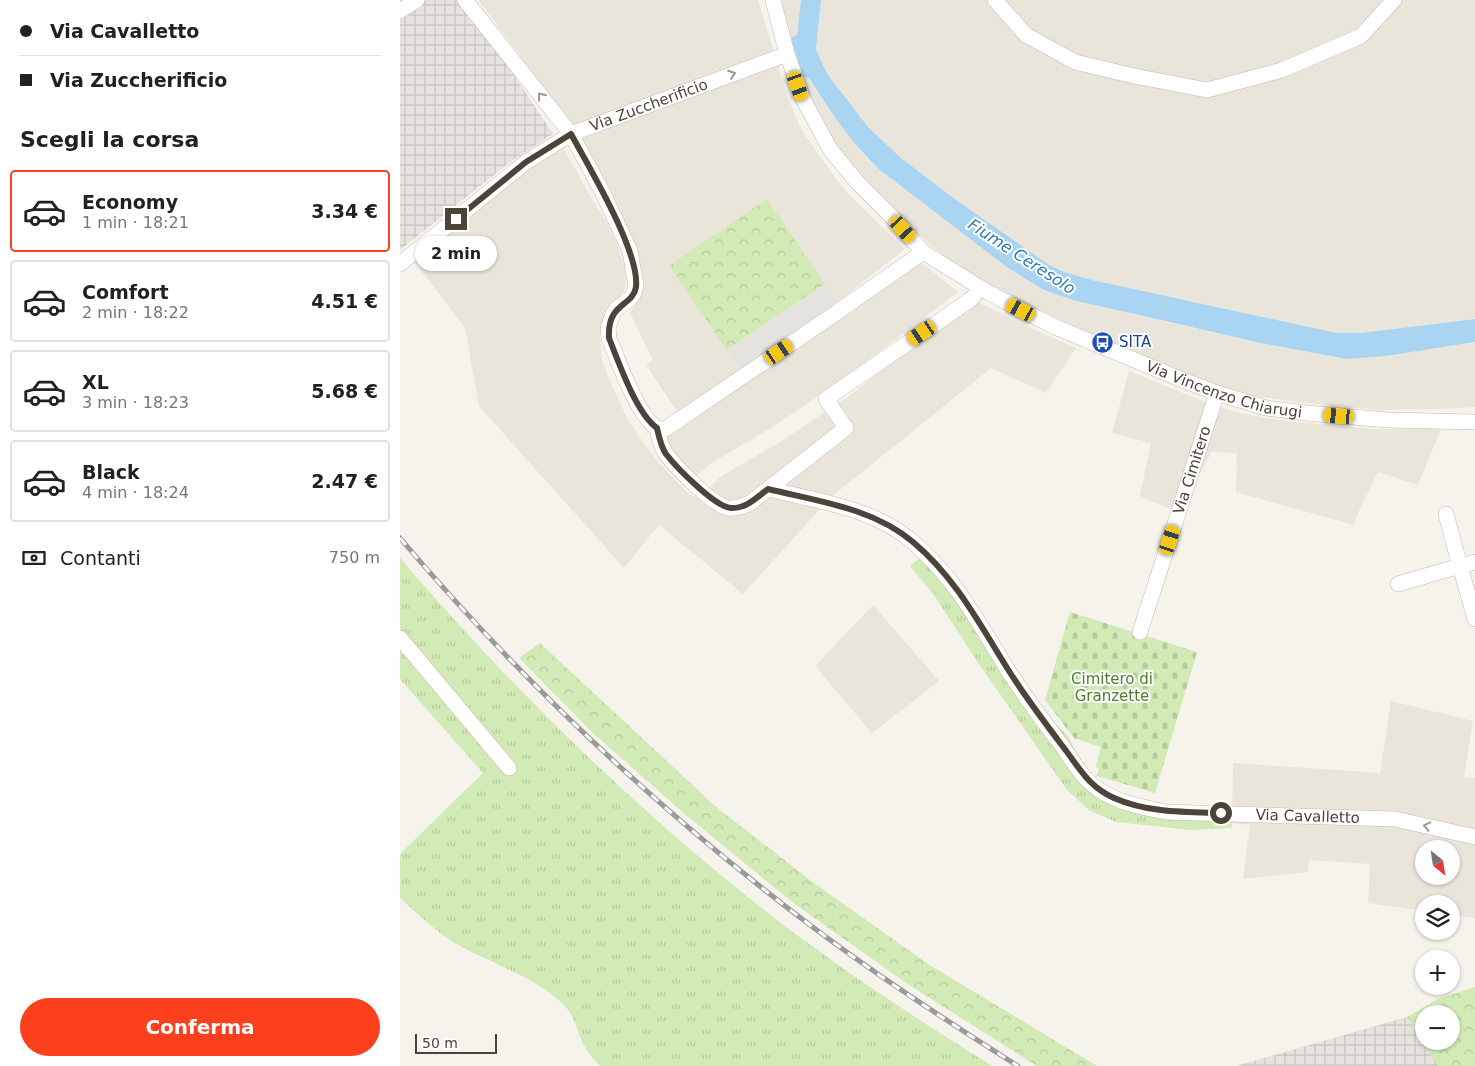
<!DOCTYPE html>
<html lang="it">
<meta charset="utf-8">
<style>
body{margin:0;font-family:"DejaVu Sans",sans-serif;background:#f2f2f2;color:#202124;height:100vh;display:flex;flex-direction:column;font-size:19px;white-space:nowrap}
*{box-sizing:border-box;margin:0}
p{font-size:16px;color:#757577}
.icon{flex:none;width:28px;height:28px;fill:none;stroke:currentColor;stroke-width:2;stroke-linecap:round;stroke-linejoin:round}
.map{position:relative;flex:1;overflow:hidden}
.sheet{display:flex;flex-direction:column;background:#fff;width:400px}
.sheet>*{flex:none}
.hud{display:grid;align-content:center;height:110px;padding:0 20px;background:#fff}
.needle{width:32px;rotate:150deg}
.tools{position:absolute;left:1015px;top:840px;display:grid;gap:10px}
.tools a{display:grid;place-items:center;width:45px;height:45px;border-radius:50%;background:#fff;box-shadow:0 1px 4px #0004;font-size:25px}
.scale{position:absolute;left:15px;bottom:12px;width:82px;box-sizing:border-box;padding-left:5px;border:2px solid #4b4439;border-top:0;font-size:14px;line-height:18px;white-space:nowrap;color:#4b4439;-webkit-text-stroke:4px #fff;paint-order:stroke}
.end{position:absolute;width:22px;height:22px;margin:-11px;border:6px solid #4b4439;background:#fff;box-shadow:0 0 0 2px #fff}
.from{border-radius:50%}
.bubble{position:absolute;height:35px;border-radius:18px;background:#fff;box-shadow:0 1px 4px #0004;font-size:16px;font-weight:800;line-height:35px;text-align:center}
.car{position:absolute;width:15px;height:30px;margin:-15px -8px;border-radius:6px;box-shadow:0 0 4px 1px #0007;background:linear-gradient(#f5c518 24%,#345 0 40%,#f5c518 0 76%,#345 0 86%,#f5c518 0)}
.hud b{display:flex;align-items:center;gap:18px;height:48px;font-size:19px}
.hud b+b{border-top:1px solid #e0e0e0}
.hud i{width:12px;height:12px;background:#202124}
ul{padding:0;list-style:none}
li{display:flex;align-items:center;gap:15px;height:82px;margin:0 10px 8px;padding:0 10px;border:2px solid #e0e0e0;border-radius:5px}
li div{flex:1}
li b{display:block;font-size:19px}
li em{font-style:normal;font-weight:800}
li.selected{border-color:#fc3f1d}
li>.icon{width:45px;height:45px;stroke-width:1.5}
h2{padding:0 20px;font-size:22px;line-height:60px}
.pay{display:flex;align-items:center;gap:12px;height:55px;padding:0 20px;font-size:19px}
.pay p{margin-inline-start:auto}
.primary-button{display:flex;gap:10px;margin-top:auto;padding:10px 20px}
.primary-button a{flex:1;height:58px;border-radius:30px;background:#fc3f1d;color:#fff;font-size:20px;font-weight:800;line-height:58px;text-align:center}
main{display:flex;flex:1;min-height:0}
.map>svg:first-child{display:block}
</style>
<main>
<section class="sheet">
<div class="hud">
<b><i class="from"></i>Via Cavalletto</b>
<b><i></i>Via Zuccherificio</b>
</div>
<h2>Scegli la corsa</h2>
<ul>
<li class="selected"><svg class="icon" aria-label="car" viewBox="0 0 24 24"><path d="M5 17H2v-5l4-1 3-4h7l3 4 3 1v5h-3M9 17h6M6 11h13"/><circle cx="7" cy="17" r="2"/><circle cx="17" cy="17" r="2"/></svg><div><b>Economy</b><p>1 min · 18:21</p></div><em>3.34 €</em></li>
<li><svg class="icon" aria-label="car" viewBox="0 0 24 24"><path d="M5 17H2v-5l4-1 3-4h7l3 4 3 1v5h-3M9 17h6M6 11h13"/><circle cx="7" cy="17" r="2"/><circle cx="17" cy="17" r="2"/></svg><div><b>Comfort</b><p>2 min · 18:22</p></div><em>4.51 €</em></li>
<li><svg class="icon" aria-label="car" viewBox="0 0 24 24"><path d="M5 17H2v-5l4-1 3-4h7l3 4 3 1v5h-3M9 17h6M6 11h13"/><circle cx="7" cy="17" r="2"/><circle cx="17" cy="17" r="2"/></svg><div><b>XL</b><p>3 min · 18:23</p></div><em>5.68 €</em></li>
<li><svg class="icon" aria-label="car" viewBox="0 0 24 24"><path d="M5 17H2v-5l4-1 3-4h7l3 4 3 1v5h-3M9 17h6M6 11h13"/><circle cx="7" cy="17" r="2"/><circle cx="17" cy="17" r="2"/></svg><div><b>Black</b><p>4 min · 18:24</p></div><em>2.47 €</em></li>
</ul>
<div class="pay"><svg class="icon" aria-label="cash" viewBox="0 0 24 24"><path d="M3 7h18v10H3z"/><circle cx="12" cy="12" r="2"/></svg>Contanti<p>750 m</p></div>
<div class="primary-button"><a>Conferma</a></div>
</section>
<div class="map">
<svg width="1075" height="1066" viewBox="0 0 1075 1066">
<defs>
<pattern id="industrial-grid" width="8" height="8" patternUnits="userSpaceOnUse" patternTransform="scale(1.25)"><rect width="8" height="8" fill="#e6e2dd"/><path d="M0 4h8M4 0v8" fill="none" stroke="#c7c3be"/></pattern>
<pattern id="grass-tufts" width="24" height="20" patternUnits="userSpaceOnUse" patternTransform="scale(1.25)"><rect width="24" height="20" fill="#d2eab5"/><path d="M3 7l-1-3M5 7V3M7 7l1-3M15 17l-1-3M17 17v-4M19 17l1-3" fill="none" stroke="#b6ca9c"/></pattern>
<pattern id="forest-crowns" width="20" height="18" patternUnits="userSpaceOnUse" patternTransform="scale(1.25)"><rect width="20" height="18" fill="#d2eab5"/><path d="M2 6a3 3 0 1 1 6 0M12 15a3 3 0 1 1 6 0" fill="none" stroke="#b6ca9c"/></pattern>
<pattern id="cemetery-stones" width="16" height="16" patternUnits="userSpaceOnUse" patternTransform="scale(1.25)"><rect width="16" height="16" fill="#d2eab5"/><path d="M2 7V4a2 2 0 0 1 4 0v3zM10 15v-3a2 2 0 0 1 4 0v3z" fill="#b6ca9c"/></pattern>
</defs>
<rect width="100%" height="100%" fill="#f6f3ec"/>
<g fill="#eae5da" fill-rule="evenodd">
<polygon points="78,0 358,0 388,98 400,127 418,154 447,193 505,249 440,300 278,413 246,365 253,360 230,313 239,298 242,284 241,266 232,237 222,216 170,129 121,57"/>
<polygon points="379,0 401,0 397,35 393,38 391,38"/>
<polygon points="421,0 1075,0 1075,319 960,333 937,333 692,280 664,272 649,265 552,197 501,158 468,127 428,75 421,61 416,49"/>
<polygon points="403,77 409,78 421,98 466,158 480,170 608,268 644,290 744,317 861,343 947,359 986,356 1075,342 1075,407 1040,409 977,410 896,402 849,395 823,388 722,347 632,307 572,277 530,245 489,207 463,181 434,143 418,117"/>
<polygon points="163,147 193,201 208,224 217,244 225,268 226,282 224,292 212,304 204,320 200,335 202,360 209,379 228,420 254,458 290,495 294,496 300,495 322,476 385,439 449,396 574,300 624,325 676,348 646,393 591,368 430,498 343,594 259,525 224,568 79,406 65,328 14,261 120,176"/>
<polygon points="518,260 558,292 439,382 376,425 313,462 295,477 261,440"/>
<polygon points="729,371 817,407 845,414 894,422 976,429 1041,429 1018,485 978,472 957,515 954,525 836,492 837,453 812,452 777,512 740,496 751,443 712,433"/>
<polygon points="473,605 539,681 472,733 415,666"/>
<path d="M991,701L1073,721L1064,777L1075,778V918L1051,915V904H1024V911L968,903L970,864L909,860L908,872L843,879L850,825L832,823L833,763L980,773ZM1024,849H1051V876H1024Z"/>
</g>
<g fill="url(#industrial-grid)">
<polygon points="0,0 57,0 108,66 153,134 110,162 0,250"/>
<polygon points="1007,1017 1038,1066 836,1066 846,1063"/>
</g>
<g fill="url(#grass-tufts)">
<polygon points="523,555 628,697 668,736 691,782 755,805 832,811 832,828 790,830 716,822 689,810 667,790 579,664 534,595 510,566"/>
<path d="M0,558C114,691 239,813 377,920C446,973 519,1020 592,1066H200C193,1058 186,1051 182,1041C176,1029 174,1014 163,1004C133,976 95,965 60,946C37,933 19,915 0,898V854L83,773L0,679Z"/>
</g>
<g fill="url(#forest-crowns)" fill-rule="evenodd">
<polygon points="367,199 425,284 327,350 269,266"/>
<polygon points="140,643 315,806 410,880 528,964 697,1066 637,1066 509,985 392,902 287,816 193,733 119,658"/>
<path d="M1075,987V1066H1038L1007,1017L1038,999ZM1024,1014H1051V1041H1024Z"/>
</g>
<polygon fill="url(#cemetery-stones)" points="670,612 797,652 755,793 697,776 699,769 696,767 701,747 674,738 645,700"/>
<polygon fill="#e5e3e0" points="425,285 438,303 340,368 329,351"/>
<path fill="#a9d4f2" d="M401,0H421L416,49L421,61L428,75L468,127L501,158L552,197L649,265L664,272L692,280L937,333H960L1075,319V342L986,356L947,359L861,343L673,300L644,290L608,268L480,170C452,144 429,110 409,78L403,77L391,38L397,35Z"/>
<g fill="none" stroke-linecap="round" stroke-linejoin="round">
<defs>
<g id="minor">
<path d="M65,0L171,134L202,191L230,251L236,286L234,293L230,299L217,308L213,314L208,328L209,338C217,358 238,417 256,427C260,430 263,429 267,428L436,313L523,252"/>
<path id="s1" d="M373,0L387,54L404,101L430,149L457,182L493,218L523,252L589,293L653,326L780,379L817,393L866,408L906,413L988,420L1075,422"/>
<polyline points="595,0 626,35 675,62 734,76 807,90 882,70 961,36 994,0"/>
<polyline points="0,11 17,0"/>
<path id="s2" d="M0,264L126,162L171,134L387,54"/>
<path d="M257,428C259,437 261,447 266,454C276,467 312,505 328,508C336,509 343,506 350,503L446,428L426,399L570,300L581,288"/>
<path id="s3" d="M369,489C417,501 474,508 513,542C557,580 579,624 609,672C625,696 642,720 660,743C672,759 681,778 698,789C718,803 742,807 766,812L995,819L1075,837"/>
<polyline points="1075,562 1060,566 1075,619"/>
<polyline points="998,584 1060,566 1046,514"/>
<path id="s4" d="M740,632L817,393"/>
<polyline points="0,638 109,768"/>
</g>
</defs>
<use href="#minor" stroke="#c2bbae" stroke-width="16"/>
<use href="#minor" stroke="#fff" stroke-width="15"/>
<defs>
<path id="rail" d="M0,538C124,684 264,816 418,931C482,979 550,1023 618,1066"/>
</defs>
<use href="#rail" stroke="#9a9a9a" stroke-width="5"/>
<use href="#rail" stroke="#fff" stroke-width="3" stroke-dasharray="9" stroke-linecap="butt"/>
</g>
<defs><path id="oneway-chevron" d="M-2-3.5L2.5 0L-2 3.5" fill="none" stroke-width="1.6" stroke-linecap="round" stroke-linejoin="round" transform="scale(1.25)"/></defs>
<g stroke="#9c9892">
<use href="#oneway-chevron" transform="translate(332 74) rotate(-20)"/>
<use href="#oneway-chevron" transform="translate(141 96) rotate(-128)"/>
<use href="#oneway-chevron" transform="translate(1027 826) rotate(-167)"/>
</g>
<g fill="none" stroke-linecap="round" stroke-linejoin="round">
<path stroke="#4b4439" stroke-width="6" d="M56,219L126,162L171,134C189,167 240,252 236,287C233,307 207,302 209,338C219,363 236,413 257,428C259,437 261,447 266,454C276,467 315,507 331,508C346,509 357,497 368,489C417,501 473,508 513,542C556,578 580,625 609,671C626,698 645,723 664,748C680,769 689,787 714,798C748,813 785,812 821,813"/>
</g>
<defs>
<symbol id="bus-disc" viewBox="-11 -11 22 22"><circle r="9.5" fill="#1a4fb4" stroke="#fff"/><path d="M-5-6H5V4H4V6H2V4H-2V6H-4V4H-5ZM-3.5-4V0h7V-4ZM-3.5 1.2v1.5H-2V1.2ZM2 1.2v1.5H3.5V1.2Z" fill="#fff"/></symbol>
</defs>
<g fill-rule="evenodd">
<use href="#bus-disc" x="690" y="330" width="25" height="25"/>
</g>
<g text-anchor="middle" stroke-width="4" stroke-linejoin="round" paint-order="stroke">
<g font-size="15" fill="#4b4439" stroke="#fff">
<text dy="5" stroke="none"><textPath href="#s2" startOffset="298">Via Zuccherificio</textPath></text>
<text dy="5" stroke="none"><textPath href="#s1" startOffset="632">Via Vincenzo Chiarugi</textPath></text>
<text dy="5" stroke="none"><textPath href="#s4" startOffset="170">Via Cimitero</textPath></text>
<text dy="5" stroke="none"><textPath href="#s3" startOffset="679">Via Cavalletto</textPath></text>
</g>
<g font-size="15" fill="#164399" stroke="#fff" text-anchor="start">
<text x="719" y="347">SITA</text>
</g>
<g font-size="15" fill="#4a7f2a" stroke="#fff">
<text x="712" y="684">Cimitero di<tspan x="712" dy="17">Granzette</tspan></text>
</g>
<g font-size="16" font-style="italic" fill="#2e7ab2" stroke="#fff">
<text transform="translate(622 256) rotate(33)" y="6">Fiume Ceresolo</text>
</g>
</g>
</svg>
<div class="tools">
<a><svg class="needle" viewBox="-14 -14 28 28"><path d="M0-13l5 13h-10z" fill="#e53935"/><path d="M0 13l5-13h-10z" fill="#757577"/></svg></a>
<a><svg class="icon" aria-label="layers" viewBox="0 0 24 24"><path d="M12 4l9 5-9 5-9-5zM3 14l9 5 9-5"/></svg></a>
<a>+</a>
<a>−</a>
</div>
<div class="scale">50 m</div>
<i class="end from" style="left:821px;top:813px"></i>
<i class="end" style="left:56px;top:219px"></i>
<div class="bubble" style="left:15px;top:236px;width:82px">2 min</div>
<i class="car" style="left:398px;top:86px;rotate:160deg"></i>
<i class="car" style="left:503px;top:229px;rotate:138deg"></i>
<i class="car" style="left:621px;top:310px;rotate:298deg"></i>
<i class="car" style="left:522px;top:333px;rotate:236deg"></i>
<i class="car" style="left:379px;top:352px;rotate:56deg"></i>
<i class="car" style="left:939px;top:416px;rotate:275deg"></i>
<i class="car" style="left:770px;top:540px;rotate:18deg"></i>
</div>
</main>
